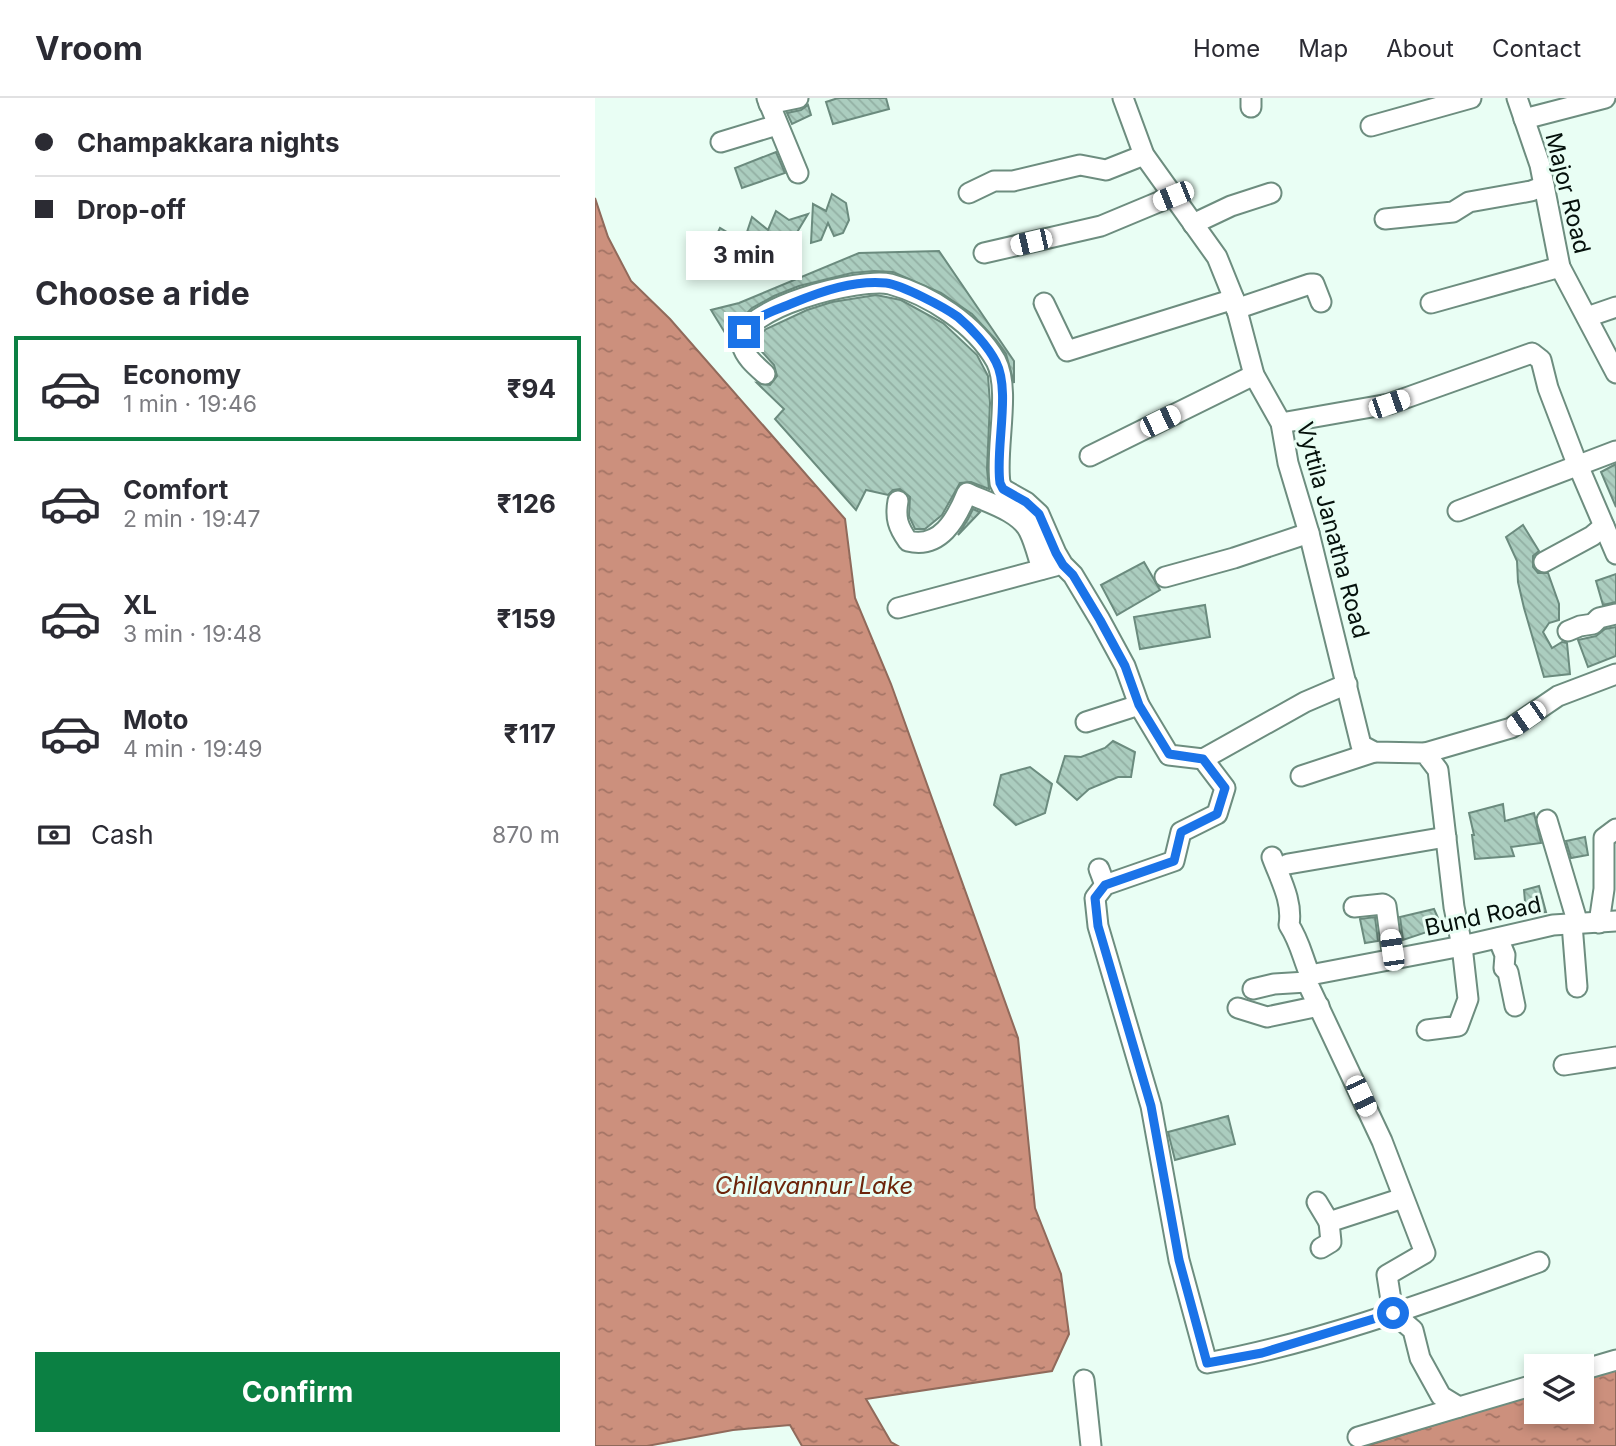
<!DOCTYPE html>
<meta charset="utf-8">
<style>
body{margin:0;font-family:Inter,sans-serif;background:#f2f2f3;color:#2b2b33;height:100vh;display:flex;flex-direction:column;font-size:26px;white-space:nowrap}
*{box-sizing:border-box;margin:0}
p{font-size:23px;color:#7c7c81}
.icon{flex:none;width:38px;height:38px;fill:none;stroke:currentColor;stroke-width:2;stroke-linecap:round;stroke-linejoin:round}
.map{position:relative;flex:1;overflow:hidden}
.panel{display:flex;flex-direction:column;background:#fff;width:595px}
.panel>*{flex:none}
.banner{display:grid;align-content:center;height:154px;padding:0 35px;background:#fff}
.buttons{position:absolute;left:929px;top:1256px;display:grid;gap:14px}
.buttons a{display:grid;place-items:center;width:70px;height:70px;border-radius:0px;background:#fff;box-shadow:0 4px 10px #0003;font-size:35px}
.end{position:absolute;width:32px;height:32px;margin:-16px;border:9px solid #1a73e8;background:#fff;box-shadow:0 0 0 4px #fff}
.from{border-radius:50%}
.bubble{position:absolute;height:49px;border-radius:0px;background:#fff;box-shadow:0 4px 10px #0003;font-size:23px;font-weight:700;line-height:49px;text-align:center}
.car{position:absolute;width:21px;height:42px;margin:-21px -10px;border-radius:9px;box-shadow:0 0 5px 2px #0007;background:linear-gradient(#fff 24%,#345 0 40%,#fff 0 76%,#345 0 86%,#fff 0)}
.banner b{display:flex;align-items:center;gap:24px;height:66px;font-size:26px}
.banner b+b{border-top:2px solid #e1e1e2}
.banner i{width:18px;height:18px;background:#2b2b33}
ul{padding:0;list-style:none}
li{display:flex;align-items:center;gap:21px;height:105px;margin:0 14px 10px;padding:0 21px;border:4px solid transparent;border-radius:0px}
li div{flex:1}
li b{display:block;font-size:26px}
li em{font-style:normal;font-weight:700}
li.active{border-color:#0b8043}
li>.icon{width:63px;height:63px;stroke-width:1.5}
h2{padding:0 35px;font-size:32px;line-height:84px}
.pay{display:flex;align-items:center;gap:18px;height:77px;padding:0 35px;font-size:26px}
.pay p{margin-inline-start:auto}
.primary-button{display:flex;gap:14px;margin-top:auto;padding:14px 35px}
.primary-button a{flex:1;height:80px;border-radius:0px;background:#0b8043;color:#fff;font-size:28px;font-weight:700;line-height:80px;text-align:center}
header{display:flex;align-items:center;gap:42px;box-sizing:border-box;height:98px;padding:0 35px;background:#fff;border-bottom:2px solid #e1e1e2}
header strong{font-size:33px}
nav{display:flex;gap:38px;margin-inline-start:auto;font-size:24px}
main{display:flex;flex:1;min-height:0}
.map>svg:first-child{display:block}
</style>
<header>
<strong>Vroom</strong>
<nav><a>Home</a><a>Map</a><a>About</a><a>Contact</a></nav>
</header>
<main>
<section class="panel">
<div class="banner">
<b><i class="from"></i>Champakkara nights</b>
<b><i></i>Drop-off</b>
</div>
<h2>Choose a ride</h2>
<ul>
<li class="active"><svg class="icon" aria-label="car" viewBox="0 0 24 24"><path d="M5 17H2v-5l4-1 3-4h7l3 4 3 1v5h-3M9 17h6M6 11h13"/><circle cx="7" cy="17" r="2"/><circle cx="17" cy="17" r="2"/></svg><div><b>Economy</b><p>1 min · 19:46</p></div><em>₹94</em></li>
<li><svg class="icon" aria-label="car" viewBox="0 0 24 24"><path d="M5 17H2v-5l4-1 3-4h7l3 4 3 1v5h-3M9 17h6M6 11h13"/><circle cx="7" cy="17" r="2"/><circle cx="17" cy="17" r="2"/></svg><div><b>Comfort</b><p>2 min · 19:47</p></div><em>₹126</em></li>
<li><svg class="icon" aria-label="car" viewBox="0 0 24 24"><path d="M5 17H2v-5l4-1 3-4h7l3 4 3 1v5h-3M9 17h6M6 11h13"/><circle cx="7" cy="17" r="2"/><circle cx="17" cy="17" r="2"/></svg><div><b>XL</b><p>3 min · 19:48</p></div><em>₹159</em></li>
<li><svg class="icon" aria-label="car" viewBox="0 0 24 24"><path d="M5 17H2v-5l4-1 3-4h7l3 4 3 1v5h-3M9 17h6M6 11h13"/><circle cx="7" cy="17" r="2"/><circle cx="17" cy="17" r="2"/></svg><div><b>Moto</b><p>4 min · 19:49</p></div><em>₹117</em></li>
</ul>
<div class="pay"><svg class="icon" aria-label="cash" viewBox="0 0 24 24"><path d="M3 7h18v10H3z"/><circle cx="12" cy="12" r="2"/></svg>Cash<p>870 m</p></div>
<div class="primary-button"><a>Confirm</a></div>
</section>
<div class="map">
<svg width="1021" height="1348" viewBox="0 0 1021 1348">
<defs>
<pattern id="water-ripples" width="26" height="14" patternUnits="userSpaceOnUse" patternTransform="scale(1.75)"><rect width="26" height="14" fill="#cc907d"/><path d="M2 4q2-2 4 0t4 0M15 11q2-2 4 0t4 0" fill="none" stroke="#a47465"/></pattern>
<pattern id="building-back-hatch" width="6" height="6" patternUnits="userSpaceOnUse" patternTransform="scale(1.75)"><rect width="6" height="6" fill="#abcdbf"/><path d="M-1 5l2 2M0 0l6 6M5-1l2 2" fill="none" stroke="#92afa3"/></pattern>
</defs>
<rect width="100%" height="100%" fill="#e9fef4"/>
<g fill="url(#water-ripples)" stroke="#906a5b" stroke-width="2">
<polygon points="0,100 13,139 36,183 75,221 250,421 260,500 296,586 423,940 440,1110 466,1176 474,1236 457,1273 271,1301 296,1344 303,1348 207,1348 195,1327 138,1332 52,1348 0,1348"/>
<polygon points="1021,1272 1021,1348 771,1348 941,1296 942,1314 987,1314 987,1282"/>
</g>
<g fill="url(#building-back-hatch)" stroke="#6b8b7e" stroke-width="2">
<polygon points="243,0 291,0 294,11 238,26 231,4"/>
<polygon points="213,7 216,17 197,26 192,15 206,12"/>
<polygon points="181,54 190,75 147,90 140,70"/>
<polygon points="237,96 251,105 254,122 248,135 239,138 233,125 226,142 216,145 218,106 231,113"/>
<polygon points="181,113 194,122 213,116 192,151 162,157 147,145 135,168 121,159 112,174 100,167 94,149 103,138 118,145 125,130 137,137 152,134 157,119 173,132"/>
<polygon points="344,153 419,263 419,285 411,256 401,242 377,216 346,195 298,174 279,173 257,175 204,188 179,198 157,210 142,225 135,243 116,212 144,205 264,155"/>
<polygon points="281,197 306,202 348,225 382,257 393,278 395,305 392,371 394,391 376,384 365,385 347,417 330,431 320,431 314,418 315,399 305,391 298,392 293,397 271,392 261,412 180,321 189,311 162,285 175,287 182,278 179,267 160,246 161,240 171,231 212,212 237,204"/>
<polygon points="1021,366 1021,409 1006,374"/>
<polygon points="378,411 385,414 363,437 373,421"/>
<polygon points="928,427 944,453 938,458 938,469 943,475 953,475 964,506 964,522 954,525 948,534 957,550 967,544 972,545 975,576 949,579 929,510 923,484 922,463 911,439"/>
<polygon points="549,464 565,492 522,517 506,487"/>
<polygon points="1021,476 1021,504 1008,507 1001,483"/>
<polygon points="610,507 615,539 545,551 539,519"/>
<polygon points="1021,529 1021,558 993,569 983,542 1001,538 1010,531"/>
<polygon points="518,643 540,654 536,679 523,679 494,691 482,702 462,684 470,658 486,659 510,650"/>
<polygon points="435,669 457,686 450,715 421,727 399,707 406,677"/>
<polygon points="908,706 910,723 939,715 946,745 916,749 919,758 880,761 877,737 879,737 874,715"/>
<polygon points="990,739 993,757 976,760 971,743"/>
<polygon points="944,788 951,814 931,815 929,792"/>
<polygon points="839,811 847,829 808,842 805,819"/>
<polygon points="780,819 783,843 770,845 765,821"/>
<polygon points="633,1018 640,1046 580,1062 573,1034"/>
</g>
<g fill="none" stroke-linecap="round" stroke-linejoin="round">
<defs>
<g id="minor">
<polyline points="172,0 203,75"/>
<polyline points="528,0 549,57 622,159 639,201 659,277 686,325 693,365 714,435 766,647 779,654 830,655 843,672 859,809 867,848 873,901 863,928 832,932"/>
<polyline points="656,0 656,9"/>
<polyline points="922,0 945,67 965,169 1021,275"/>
<polyline points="174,6 203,0"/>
<polyline points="929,21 1010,0"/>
<polyline points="776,28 876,0"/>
<polyline points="126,44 182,27"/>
<polyline points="374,95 399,83 418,83 485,67 511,72 549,57"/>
<polyline points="790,121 858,114 874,104 936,93 949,88"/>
<polyline points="598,126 636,108 676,95"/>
<polyline points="389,155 506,128 578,98"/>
<polyline points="449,205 472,253 639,201"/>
<polyline points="836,205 965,169"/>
<polyline points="641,211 715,186 719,186 726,204"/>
<polyline points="992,219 1021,209"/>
<path d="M170,276C161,268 150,259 147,247C140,210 267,179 295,186C335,197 380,226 401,263C416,292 400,351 405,385L408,391L431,404L444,416L461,455L468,467L478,477L505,522L530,568L544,607L574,657L608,661L630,690L622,716L586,734L579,763L510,787L500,800L503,828L556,1008L584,1162L612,1265C726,1244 836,1203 944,1164"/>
<polyline points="686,325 794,306 937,255 946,262 953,290 979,358 1021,456"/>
<polyline points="495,358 659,277"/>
<path d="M303,403C300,420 303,429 313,443C345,451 361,422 372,395C391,404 424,413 434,433C440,445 443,459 447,471"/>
<polyline points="863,413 1021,353"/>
<polyline points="949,464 997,438 1009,428"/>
<polyline points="570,479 639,460 714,435"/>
<polyline points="303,510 460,468"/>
<polyline points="973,533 985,528 998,526 1004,520 1021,516"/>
<polyline points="491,624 544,607"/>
<polyline points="830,655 916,630 963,598 1021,576"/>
<polyline points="608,661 710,604 752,586"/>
<polyline points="706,678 779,654"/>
<polyline points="952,722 983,826"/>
<path d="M677,759C685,781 698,803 694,827C705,844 707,858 715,877"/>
<polyline points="693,766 851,739"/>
<polyline points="504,771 510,787"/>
<polyline points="759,809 788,806 791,808 798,861"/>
<polyline points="1004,825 1009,791 1009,740 1021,731"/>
<polyline points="977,826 982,889"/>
<polyline points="903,840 910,857 909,870 913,874 920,908"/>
<polyline points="658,891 679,886 712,884"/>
<polyline points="643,910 672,919 724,908"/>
<polyline points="969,967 1021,959"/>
<polyline points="722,1104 734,1124"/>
<polyline points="726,1150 736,1144 734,1124 808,1100"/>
<polyline points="798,1215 792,1177 830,1155 787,1043 712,884 715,877 867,848 958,827 1021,823"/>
<polyline points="798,1215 818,1232 825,1260 846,1298 864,1309"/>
<polyline points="987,1272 1021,1262"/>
<polyline points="489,1282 496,1348"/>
<polyline points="763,1339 942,1286"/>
</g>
</defs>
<use href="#minor" stroke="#6d8d7f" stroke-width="23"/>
<use href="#minor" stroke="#fff" stroke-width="19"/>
</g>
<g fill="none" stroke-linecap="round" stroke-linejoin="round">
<path stroke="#1a73e8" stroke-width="9" d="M149,234C165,215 177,214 198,205C227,193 259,182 291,185C307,187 349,209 363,219C376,230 393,248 401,264C416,293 400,351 405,385L408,391L431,404L444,416L461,455L468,467L478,477L505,522L530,568L544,607L574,656L608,661L630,690L622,716L586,734L579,763L510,787L500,800L503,828L556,1008L584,1162L612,1265L667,1255L798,1215"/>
</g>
<g text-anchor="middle" stroke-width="6" stroke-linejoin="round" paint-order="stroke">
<g font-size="23" fill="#05110c" stroke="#e9fef4">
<text transform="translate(973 95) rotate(76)" y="8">Major Road</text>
<text transform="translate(738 432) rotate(75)" y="8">Vyttila Janatha Road</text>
<text transform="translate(888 818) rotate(-12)" y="8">Bund Road</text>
</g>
<g font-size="24" font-style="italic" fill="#6d250b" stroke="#e9fef4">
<text x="219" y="1096">Chilavannur Lake</text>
</g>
</g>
</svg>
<div class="buttons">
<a><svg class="icon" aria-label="layers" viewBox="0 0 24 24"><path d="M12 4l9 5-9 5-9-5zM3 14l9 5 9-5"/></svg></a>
</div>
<i class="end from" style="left:798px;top:1215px"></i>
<i class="end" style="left:149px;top:234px"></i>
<div class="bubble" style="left:91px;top:133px;width:116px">3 min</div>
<i class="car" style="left:578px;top:98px;rotate:248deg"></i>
<i class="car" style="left:436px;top:144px;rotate:257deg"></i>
<i class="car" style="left:794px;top:306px;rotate:71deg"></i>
<i class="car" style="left:565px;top:323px;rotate:64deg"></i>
<i class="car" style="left:931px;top:620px;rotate:235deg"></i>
<i class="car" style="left:797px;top:852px;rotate:352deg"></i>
<i class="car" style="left:766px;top:998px;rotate:155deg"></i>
</div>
</main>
